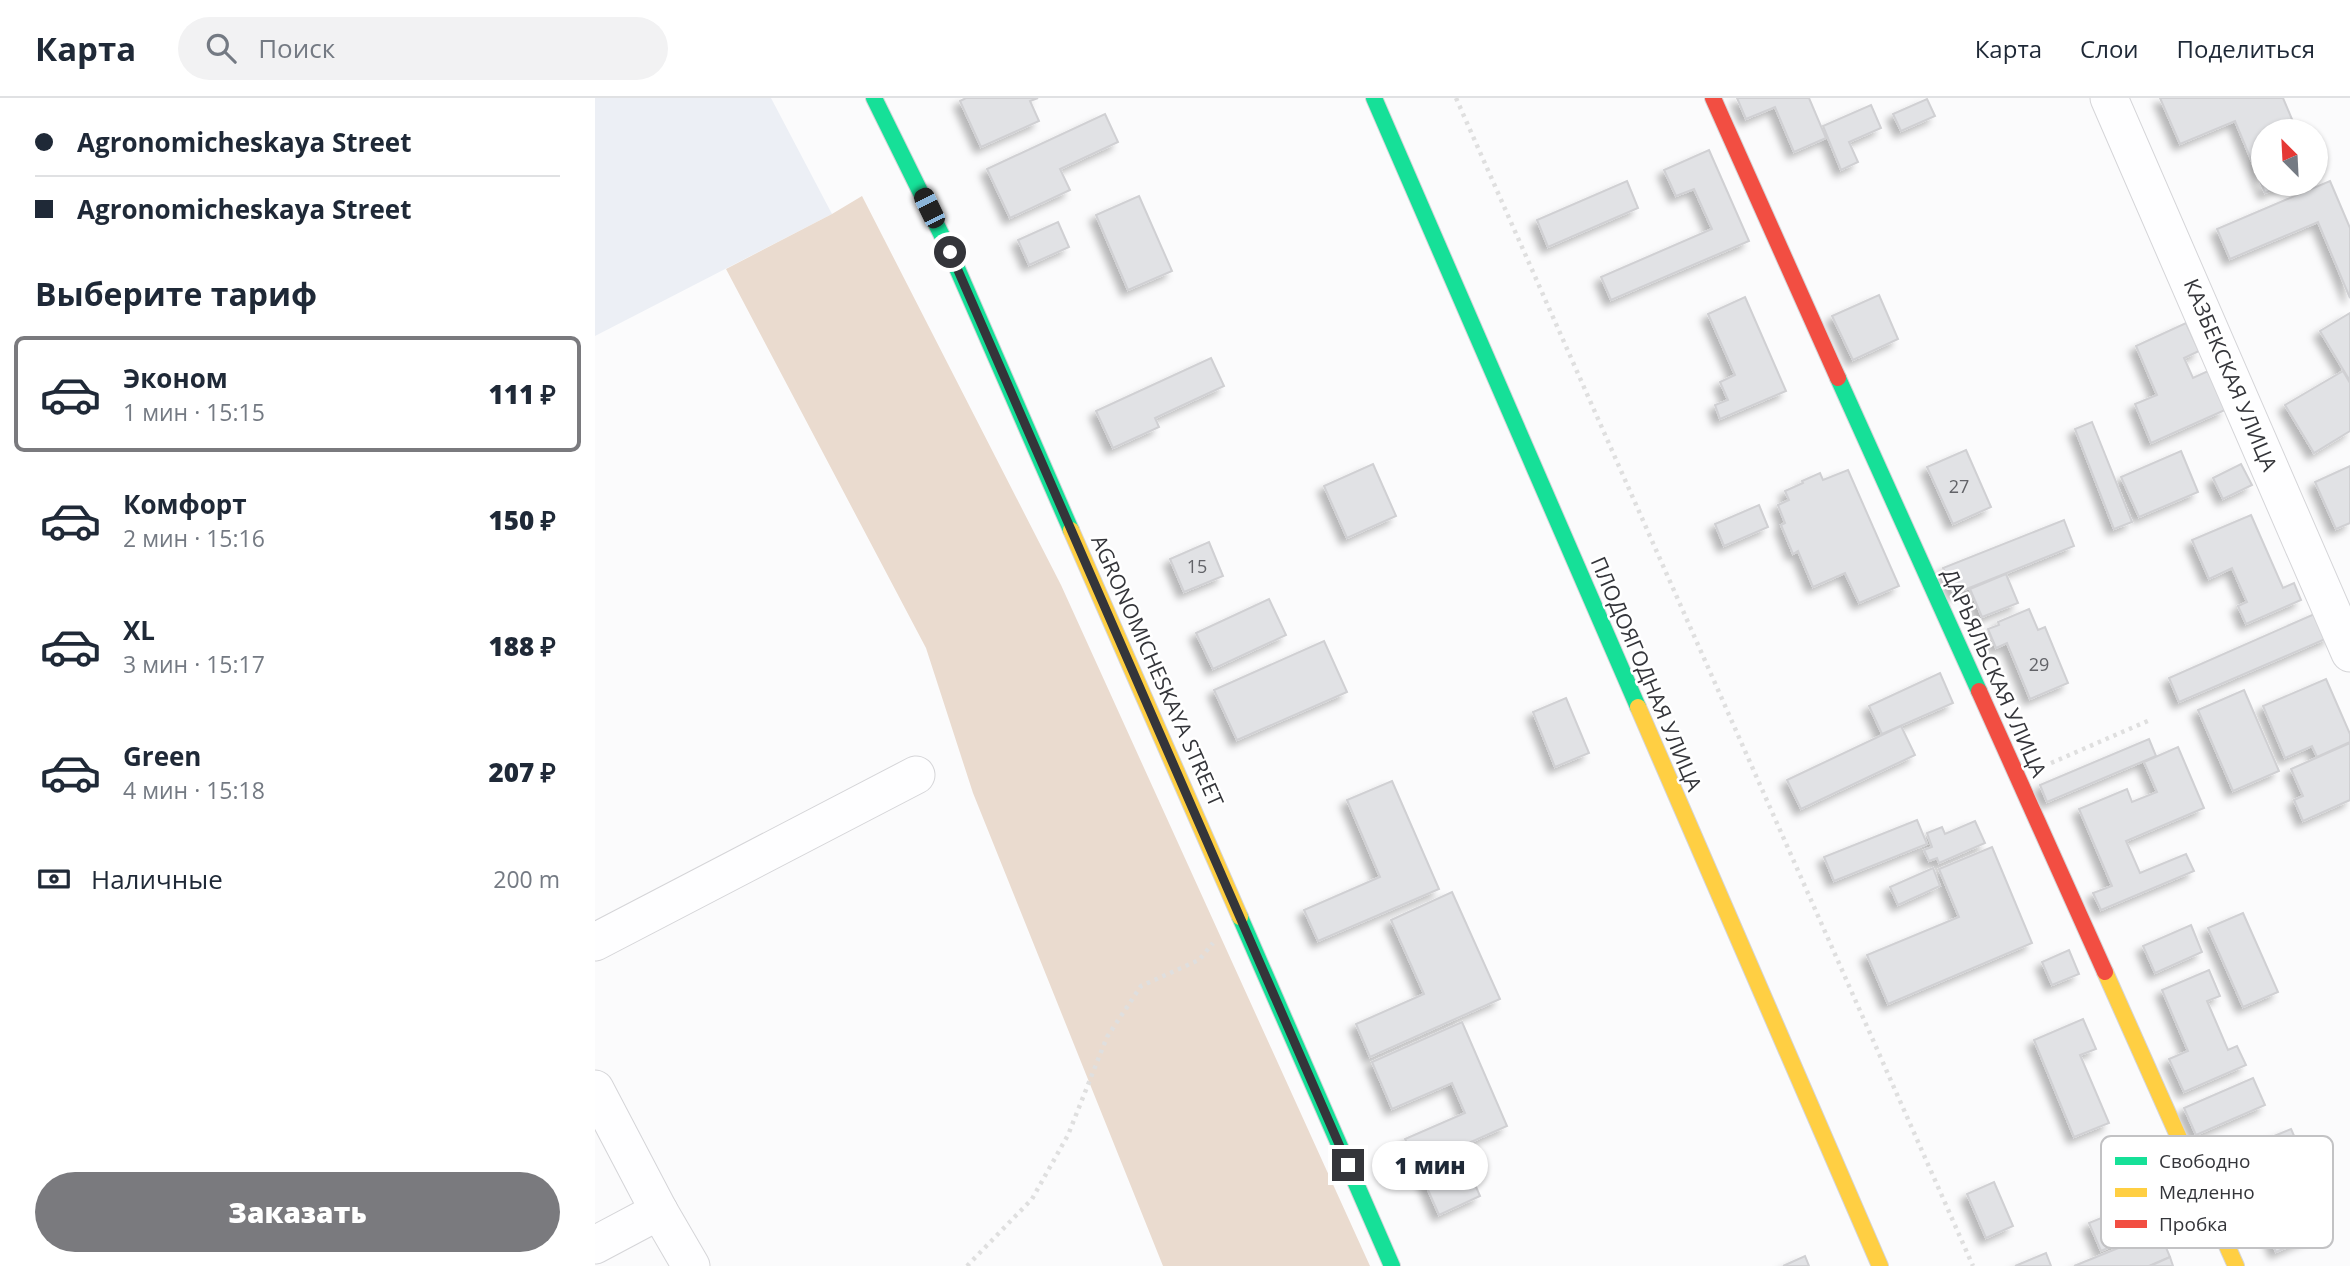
<!DOCTYPE html>
<html lang="ru">
<meta charset="utf-8">
<style>
body{margin:0;font-family:"Open Sans",sans-serif;background:#f2f2f3;color:#1f2937;height:100vh;display:flex;flex-direction:column;font-size:26px;white-space:nowrap}
*{box-sizing:border-box;margin:0}
p{font-size:23px;color:#747a83}
.icon{flex:none;width:38px;height:38px;fill:none;stroke:currentColor;stroke-width:2;stroke-linecap:round;stroke-linejoin:round}
.map{position:relative;flex:1;overflow:hidden}
.panel{display:flex;flex-direction:column;background:#fff;width:595px}
.panel>*{flex:none}
.banner{display:grid;align-content:center;height:154px;padding:0 35px;background:#fff}
.needle{width:46px;rotate:336deg}
.controls{position:absolute;left:1656px;top:21px;display:grid;gap:14px}
.controls a{display:grid;place-items:center;width:77px;height:77px;border-radius:50%;background:#fff;box-shadow:0 2px 5px #0004;font-size:35px}
.end{position:absolute;width:32px;height:32px;margin:-16px;border:9px solid #34353a;background:#fff;box-shadow:0 0 0 4px #fff}
.from{border-radius:50%}
.bubble{position:absolute;height:49px;border-radius:24px;background:#fff;box-shadow:0 2px 5px #0004;font-size:23px;font-weight:800;line-height:49px;text-align:center}
.car{position:absolute;width:21px;height:42px;margin:-21px -10px;border-radius:9px;box-shadow:0 0 5px 2px #0007;background:linear-gradient(#222 24%,#8ab4d8 0 40%,#222 0 76%,#8ab4d8 0 86%,#222 0)}
.banner b{display:flex;align-items:center;gap:24px;height:66px;font-size:26px}
.banner b+b{border-top:2px solid #e0e1e3}
.banner i{width:18px;height:18px;background:#1f2937}
ul{padding:0;list-style:none}
li{display:flex;align-items:center;gap:21px;height:116px;margin:0 14px 10px;padding:0 21px;border:4px solid transparent;border-radius:10px}
li div{flex:1}
li b{display:block;font-size:26px}
li em{font-style:normal;font-weight:800}
li.selected{border-color:#7a7a7e}
li>.icon{width:63px;height:63px;stroke-width:1.5}
h2{padding:0 35px;font-size:32px;line-height:84px}
.pay{display:flex;align-items:center;gap:18px;height:77px;padding:0 35px;font-size:26px}
.pay p{margin-inline-start:auto}
.button{display:flex;gap:14px;margin-top:auto;padding:14px 35px}
.button a{flex:1;height:80px;border-radius:42px;background:#7a7a7e;color:#fff;font-size:28px;font-weight:800;line-height:80px;text-align:center}
header{display:flex;align-items:center;gap:42px;box-sizing:border-box;height:98px;padding:0 35px;background:#fff;border-bottom:2px solid #e0e1e3}
header strong{font-size:33px}
nav{display:flex;gap:38px;margin-inline-start:auto;font-size:24px}
.search{width:490px;height:63px;background:#f2f2f3;display:flex;align-items:center;gap:18px;box-sizing:border-box;padding:0 24px;border-radius:38px;color:#747a83;font-size:26px}
main{display:flex;flex:1;min-height:0}
.map>svg:first-child{display:block}
</style>
<header>
<strong>Карта</strong>
<div class="search"><svg class="icon" aria-label="search" viewBox="0 0 24 24"><circle cx="10" cy="10" r="6"/><path d="M15 15l6 6"/></svg>Поиск</div>
<nav><a>Карта</a><a>Слои</a><a>Поделиться</a></nav>
</header>
<main>
<section class="panel">
<div class="banner">
<b><i class="from"></i>Agronomicheskaya Street</b>
<b><i></i>Agronomicheskaya Street</b>
</div>
<h2>Выберите тариф</h2>
<ul>
<li class="selected"><svg class="icon" aria-label="car" viewBox="0 0 24 24"><path d="M5 17H2v-5l4-1 3-4h7l3 4 3 1v5h-3M9 17h6M6 11h13"/><circle cx="7" cy="17" r="2"/><circle cx="17" cy="17" r="2"/></svg><div><b>Эконом</b><p>1 мин · 15:15</p></div><em>111 ₽</em></li>
<li><svg class="icon" aria-label="car" viewBox="0 0 24 24"><path d="M5 17H2v-5l4-1 3-4h7l3 4 3 1v5h-3M9 17h6M6 11h13"/><circle cx="7" cy="17" r="2"/><circle cx="17" cy="17" r="2"/></svg><div><b>Комфорт</b><p>2 мин · 15:16</p></div><em>150 ₽</em></li>
<li><svg class="icon" aria-label="car" viewBox="0 0 24 24"><path d="M5 17H2v-5l4-1 3-4h7l3 4 3 1v5h-3M9 17h6M6 11h13"/><circle cx="7" cy="17" r="2"/><circle cx="17" cy="17" r="2"/></svg><div><b>XL</b><p>3 мин · 15:17</p></div><em>188 ₽</em></li>
<li><svg class="icon" aria-label="car" viewBox="0 0 24 24"><path d="M5 17H2v-5l4-1 3-4h7l3 4 3 1v5h-3M9 17h6M6 11h13"/><circle cx="7" cy="17" r="2"/><circle cx="17" cy="17" r="2"/></svg><div><b>Green</b><p>4 мин · 15:18</p></div><em>207 ₽</em></li>
</ul>
<div class="pay"><svg class="icon" aria-label="cash" viewBox="0 0 24 24"><path d="M3 7h18v10H3z"/><circle cx="12" cy="12" r="2"/></svg>Наличные<p>200 m</p></div>
<div class="button"><a>Заказать</a></div>
</section>
<div class="map">
<svg width="1755" height="1168" viewBox="0 0 1755 1168">
<defs>
<filter id="shadow"><feDropShadow dx="-6" dy="6" stdDeviation="3.5" flood-color="#0004"/></filter>
</defs>
<rect width="100%" height="100%" fill="#fbfbfc"/>
<polygon fill="#eceff5" points="0,0 176,0 237,116 0,238"/>
<polygon fill="#eadbcf" points="267,98 466,487 775,1168 568,1168 378,695 331,550 131,171 237,116"/>
<g fill="#e1e2e5" stroke="#d0d0d3" stroke-width="2" filter="url(#shadow)">
<polygon points="371,0 443,0 435,3 444,23 386,49 365,3"/>
<polygon points="1142,0 1214,0 1231,40 1199,54 1180,9 1151,21"/>
<polygon points="1565,0 1688,0 1702,33 1668,33 1668,86 1691,86 1670,95 1640,23 1585,46"/>
<polygon points="1332,1 1340,18 1306,33 1298,16"/>
<polygon points="1276,7 1286,30 1254,44 1263,64 1246,72 1228,28"/>
<polygon points="510,16 523,44 465,71 475,92 415,120 392,71"/>
<polygon points="1114,52 1154,143 1016,202 1006,179 1117,131 1099,91 1081,98 1069,72"/>
<polygon points="1032,83 1043,110 953,149 942,122"/>
<polygon points="1735,83 1755,130 1755,200 1723,124 1635,161 1622,131"/>
<polygon points="544,98 577,173 533,192 501,117"/>
<polygon points="463,124 474,149 434,167 423,142"/>
<polygon points="1284,197 1303,241 1258,262 1237,218"/>
<polygon points="1150,199 1191,293 1125,321 1120,307 1133,302 1125,284 1140,277 1113,216"/>
<polygon points="1755,215 1755,283 1725,233"/>
<polygon points="1591,225 1604,253 1589,260 1598,280 1613,273 1630,312 1556,345 1540,306 1562,297 1541,248"/>
<polygon points="616,260 629,288 560,320 564,329 518,350 501,313"/>
<polygon points="1748,273 1755,285 1755,333 1719,355 1690,307"/>
<polygon points="1497,324 1537,424 1519,431 1480,331"/>
<polygon points="1371,352 1396,409 1358,426 1332,369"/>
<polygon points="1586,353 1603,394 1544,419 1526,379"/>
<polygon points="778,366 801,418 752,440 729,388"/>
<polygon points="1646,366 1657,387 1628,401 1618,380"/>
<polygon points="1755,368 1755,425 1741,431 1720,384"/>
<polygon points="1253,372 1304,488 1264,505 1250,475 1218,489 1203,453 1198,456 1186,427 1190,425 1183,407 1194,402 1190,393 1208,385 1207,383 1225,375 1228,382"/>
<polygon points="1164,407 1173,429 1129,448 1120,426"/>
<polygon points="1656,417 1688,490 1699,485 1706,502 1651,526 1643,508 1652,504 1637,470 1614,481 1597,442"/>
<polygon points="1469,422 1479,448 1359,496 1348,470"/>
<polygon points="614,444 628,478 589,494 575,461"/>
<polygon points="1411,476 1423,505 1387,519 1375,491"/>
<polygon points="674,501 691,537 618,571 601,535"/>
<polygon points="1434,511 1443,532 1450,529 1473,585 1435,601 1412,545 1401,550 1393,531 1404,527 1403,524"/>
<polygon points="1724,514 1735,539 1584,604 1574,580"/>
<polygon points="729,543 752,594 642,642 619,592"/>
<polygon points="1345,575 1358,605 1287,636 1274,608"/>
<polygon points="1731,581 1755,636 1755,644 1722,659 1717,648 1690,660 1668,608"/>
<polygon points="1649,592 1684,673 1638,693 1603,612"/>
<polygon points="971,600 994,655 960,669 938,614"/>
<polygon points="1306,628 1320,657 1206,711 1192,682"/>
<polygon points="1554,641 1561,658 1452,704 1445,687"/>
<polygon points="1755,645 1755,702 1708,723 1699,702 1708,698 1696,671"/>
<polygon points="1583,649 1609,710 1531,743 1545,775 1591,756 1599,773 1506,812 1498,795 1517,788 1484,711 1532,691 1537,704 1562,694 1549,664"/>
<polygon points="797,683 844,791 723,843 709,812 785,779 752,702"/>
<polygon points="1322,722 1332,746 1239,783 1229,759"/>
<polygon points="1380,723 1390,745 1344,765 1342,760 1334,763 1329,752 1337,749 1332,735 1347,729 1350,736"/>
<polygon points="1397,749 1437,845 1293,906 1272,857 1364,819 1344,771"/>
<polygon points="1338,770 1345,788 1303,807 1295,789"/>
<polygon points="857,794 905,901 775,959 761,926 829,896 796,822"/>
<polygon points="1648,815 1683,894 1648,909 1613,830"/>
<polygon points="1596,827 1607,854 1560,875 1548,848"/>
<polygon points="1474,852 1484,876 1457,887 1447,864"/>
<polygon points="1614,872 1625,898 1612,903 1633,952 1642,948 1651,967 1589,994 1574,961 1593,953 1567,892"/>
<polygon points="1488,921 1501,951 1485,957 1514,1025 1479,1039 1439,942"/>
<polygon points="867,924 912,1028 822,1068 810,1041 870,1015 857,985 797,1011 777,964"/>
<polygon points="1658,980 1670,1007 1601,1037 1589,1010"/>
<polygon points="1696,1031 1711,1065 1695,1072 1723,1136 1681,1154 1642,1063 1683,1045 1679,1038"/>
<polygon points="867,1057 885,1098 844,1117 826,1076"/>
<polygon points="1399,1084 1418,1128 1391,1140 1372,1096"/>
<polygon points="1565,1096 1576,1123 1562,1128 1575,1159 1554,1168 1479,1168 1526,1149 1524,1145 1506,1153 1494,1125"/>
<polygon points="1451,1155 1456,1168 1420,1168"/>
<polygon points="1210,1158 1214,1168 1188,1168"/>
<polygon points="1575,1159 1578,1168 1555,1168"/>
</g>
<g fill="none" stroke-linecap="round" stroke-linejoin="round">
<defs>
<g id="street">
<polyline points="1514,0 1755,555"/>
<polyline points="0,844 321,677"/>
<polyline points="0,991 64,1113 96,1168"/>
<polyline points="0,1147 64,1113"/>
</g>
<g id="fast">
<polyline points="279,0 355,154 476,432"/>
<polyline points="779,0 1043,609"/>
<polyline points="1243,280 1384,593"/>
<polyline points="645,819 797,1168"/>
</g>
<g id="slow">
<polyline points="476,432 645,819"/>
<polyline points="1043,609 1285,1168"/>
<polyline points="1510,874 1641,1168"/>
</g>
<g id="jam">
<polyline points="1118,0 1243,280"/>
<polyline points="1384,593 1510,874"/>
</g>
</defs>
<use href="#street" stroke="#d5d5d8" stroke-width="39"/>
<use href="#fast" stroke="#d5d5d8" stroke-width="18"/>
<use href="#slow" stroke="#d5d5d8" stroke-width="18"/>
<use href="#jam" stroke="#d5d5d8" stroke-width="18"/>
<g stroke="#dfdfdf" stroke-width="4.5" stroke-dasharray="3.5 5" stroke-linecap="butt">
<polyline points="861,0 1378,1168"/>
<polyline points="1456,665 1555,622"/>
<polyline points="372,1168 437,1101 473,1037 512,939 546,888 604,862 618,845"/>
</g>
<use href="#street" stroke="#fefeff" stroke-width="37"/>
<use href="#fast" stroke="#16e098" stroke-width="16"/>
<use href="#slow" stroke="#ffcf43" stroke-width="16"/>
<use href="#jam" stroke="#f24e42" stroke-width="16"/>
</g>
<g fill="none" stroke-linecap="round" stroke-linejoin="round">
<polyline stroke="#34353a" stroke-width="9" points="355,154 753,1067"/>
</g>
<g text-anchor="middle" stroke-width="5" stroke-linejoin="round" paint-order="stroke">
<g font-size="18" fill="#626368">
<text x="1364" y="395">27</text>
<text x="602" y="475">15</text>
<text x="1444" y="573">29</text>
</g>
<g font-size="21" fill="#34353a" stroke="#fff">
<text transform="translate(1635 277) rotate(67)" y="7">КАЗБЕКСКАЯ УЛИЦА</text>
<text transform="translate(562 573) rotate(66)" y="7">AGRONOMICHESKAYA STREET</text>
<text transform="translate(1399 575) rotate(66)" y="7">ДАРЬЯЛЬСКАЯ УЛИЦА</text>
<text transform="translate(1051 576) rotate(67)" y="7">ПЛОДОЯГОДНАЯ УЛИЦА</text>
</g>
</g>
<rect x="1506" y="1038" width="232" height="112" rx="10" fill="#fff" stroke="#c2c2c4" stroke-width="2"/>
<rect x="1520" y="1059" width="32" height="8" fill="#16e098"/>
<rect x="1520" y="1090" width="32" height="9" fill="#ffcf43"/>
<rect x="1520" y="1122" width="32" height="8" fill="#f24e42"/>
<g font-size="19" fill="#34353a">
<text x="1564" y="1070">Свободно</text>
<text x="1564" y="1101">Медленно</text>
<text x="1564" y="1133">Пробка</text>
</g>
</svg>
<div class="controls">
<a><svg class="needle" viewBox="-14 -14 28 28"><path d="M0-13l5 13h-10z" fill="#e53935"/><path d="M0 13l5-13h-10z" fill="#747a83"/></svg></a>
</div>
<i class="end from" style="left:355px;top:154px"></i>
<i class="end" style="left:753px;top:1067px"></i>
<div class="bubble" style="left:777px;top:1043px;width:116px">1 мин</div>
<i class="car" style="left:334px;top:110px;rotate:334deg"></i>
</div>
</main>
